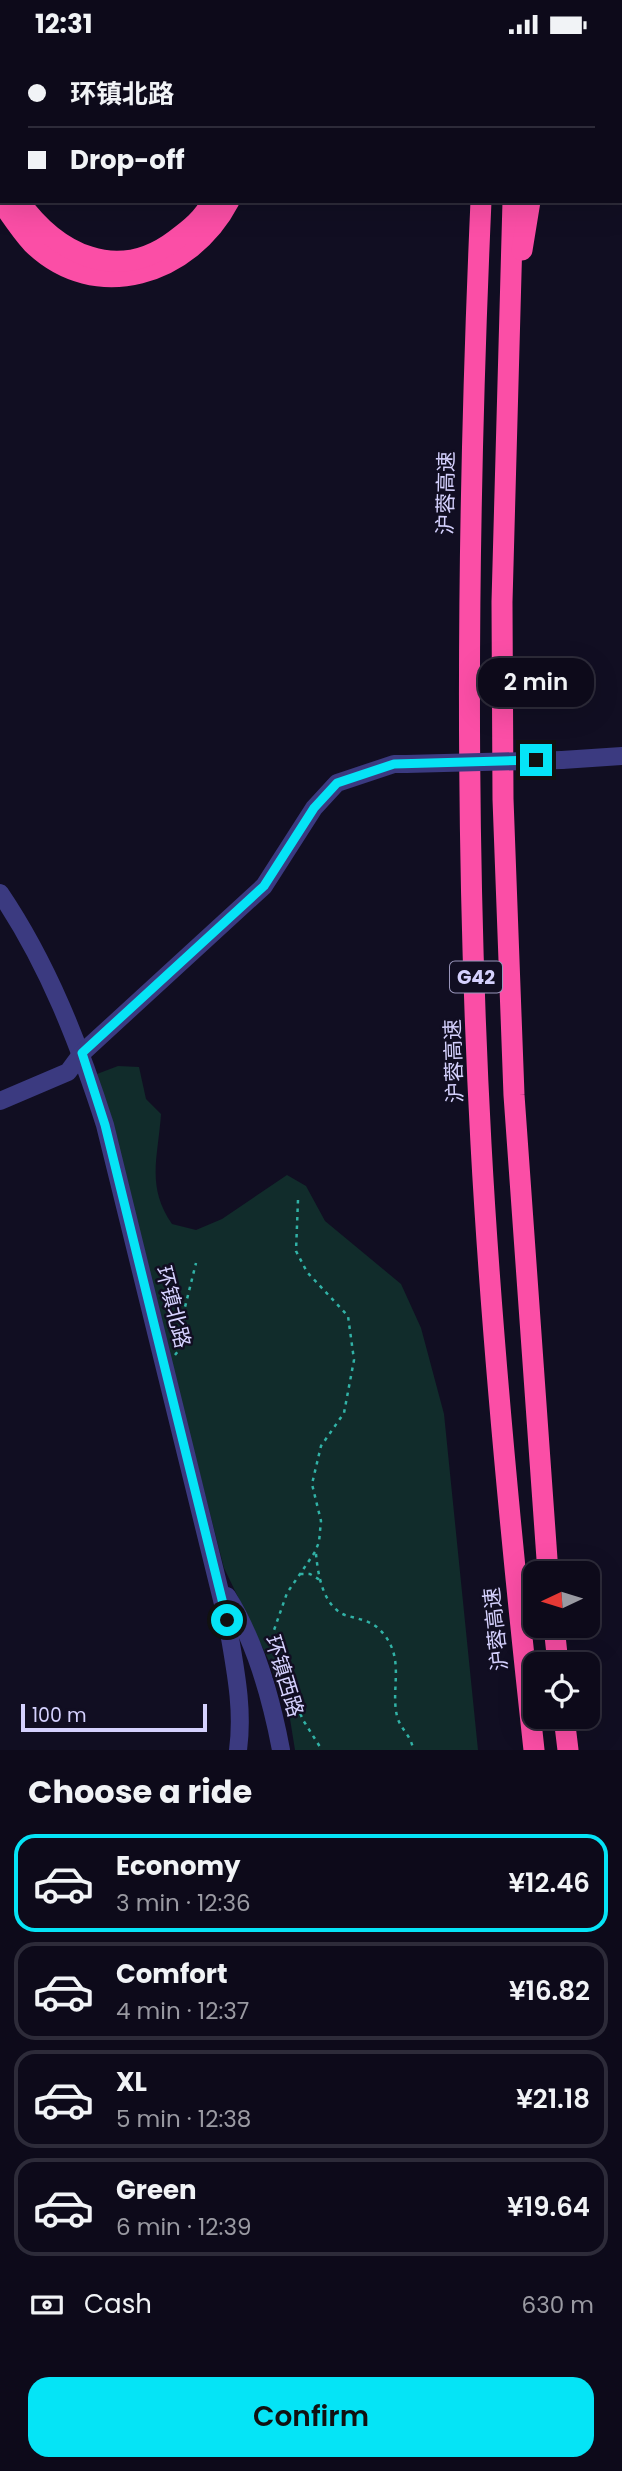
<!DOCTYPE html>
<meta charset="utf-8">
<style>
body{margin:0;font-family:Poppins,"Noto Sans SC",sans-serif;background:#161323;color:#f1f3f6;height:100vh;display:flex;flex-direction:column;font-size:26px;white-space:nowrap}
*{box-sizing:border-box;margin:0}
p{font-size:23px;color:#9a9aa2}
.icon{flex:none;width:38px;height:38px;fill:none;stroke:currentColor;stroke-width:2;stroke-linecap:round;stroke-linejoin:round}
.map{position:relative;height:1701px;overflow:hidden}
.side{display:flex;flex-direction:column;background:#0d0a1a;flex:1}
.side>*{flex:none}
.hud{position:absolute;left:0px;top:0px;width:623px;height:154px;box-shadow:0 7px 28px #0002,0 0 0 2px #2d2b39;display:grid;align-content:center;height:154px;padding:0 28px;background:#0d0a1a}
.needle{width:46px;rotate:266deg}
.tools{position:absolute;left:523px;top:1512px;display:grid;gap:14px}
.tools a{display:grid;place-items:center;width:77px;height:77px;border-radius:14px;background:#0d0a1a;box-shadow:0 7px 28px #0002,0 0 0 2px #2d2b39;font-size:35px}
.scale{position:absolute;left:21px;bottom:18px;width:186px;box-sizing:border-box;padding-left:7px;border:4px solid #d5d1fe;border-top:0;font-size:19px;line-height:24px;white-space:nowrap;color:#d5d1fe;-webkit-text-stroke:5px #110e22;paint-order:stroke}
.end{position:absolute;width:32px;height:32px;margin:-16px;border:9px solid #05e4f6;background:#111;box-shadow:0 0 0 4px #111}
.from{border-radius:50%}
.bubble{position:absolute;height:49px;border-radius:21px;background:#0d0a1a;box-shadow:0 7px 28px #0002,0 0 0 2px #2d2b39;font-size:23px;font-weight:600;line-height:49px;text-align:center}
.hud b{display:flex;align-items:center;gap:24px;height:66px;font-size:26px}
.hud b+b{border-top:2px solid #2d2b39}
.hud i{width:18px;height:18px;background:#f1f3f6}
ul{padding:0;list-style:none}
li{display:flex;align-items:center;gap:21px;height:98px;margin:0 14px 10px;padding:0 14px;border:4px solid #2d2b39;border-radius:21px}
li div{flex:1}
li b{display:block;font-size:26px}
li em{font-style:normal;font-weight:600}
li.current{border-color:#05e4f6}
li>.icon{width:63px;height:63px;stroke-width:1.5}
h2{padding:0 28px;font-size:32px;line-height:84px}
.pay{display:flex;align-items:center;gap:18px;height:77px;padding:0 28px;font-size:26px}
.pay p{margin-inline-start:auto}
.cta{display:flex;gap:14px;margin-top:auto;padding:14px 28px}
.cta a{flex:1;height:80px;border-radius:21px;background:#05e4f6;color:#111;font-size:28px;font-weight:600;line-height:80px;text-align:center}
.status{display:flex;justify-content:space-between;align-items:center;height:49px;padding:0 35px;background:#0d0a1a;direction:ltr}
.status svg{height:19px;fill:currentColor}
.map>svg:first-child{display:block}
</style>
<div class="status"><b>12:31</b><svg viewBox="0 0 49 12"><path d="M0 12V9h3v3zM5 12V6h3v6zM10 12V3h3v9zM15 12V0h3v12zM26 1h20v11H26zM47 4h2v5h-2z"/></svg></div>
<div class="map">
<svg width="622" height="1701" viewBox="0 0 622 1701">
<rect width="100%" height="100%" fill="#110e22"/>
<path fill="#112c2b" d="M118,1017L139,1018L146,1050L161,1065C158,1109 146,1137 172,1175L196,1181L222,1170L287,1126L306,1137L325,1172L401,1235L421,1279L444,1365L478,1701H295L290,1670L269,1612L224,1519L97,1025Z"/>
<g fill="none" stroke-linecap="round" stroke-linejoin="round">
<g stroke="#31b2a6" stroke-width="2.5" stroke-dasharray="3.5 5" stroke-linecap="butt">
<polyline points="298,1151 296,1202 307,1223 348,1267 354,1311 344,1364 321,1397 312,1435 321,1472 319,1493 315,1503 287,1544 273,1584 289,1612 296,1655 303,1671 322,1701"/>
<polyline points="175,1306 182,1297 184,1262 196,1214"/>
<path d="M316,1505C318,1526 323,1557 345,1566C357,1570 370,1571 379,1580C407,1607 390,1638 397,1667C400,1680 412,1687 413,1701"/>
<polyline points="300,1525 310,1525 320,1531"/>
</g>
<g stroke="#3b3a80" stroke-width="18">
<polyline points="366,0 369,2"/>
<polyline points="450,0 453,2"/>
<polyline points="424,2 425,0"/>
<polyline points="621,105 622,105"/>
<polyline points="562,711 622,707"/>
<path d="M0,844C48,915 79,995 105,1076L227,1571C234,1615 244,1657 238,1701"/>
<polyline points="0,1052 68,1023 82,1004 264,837 314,759 337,734 394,715 406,715"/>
<path d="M227,1547C256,1593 271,1648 281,1701"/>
</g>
<g stroke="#fb4ea6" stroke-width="21">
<polyline points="142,0 147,2"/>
<polyline points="293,2 295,0"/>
<polyline points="487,2 487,0"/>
<polyline points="518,2 518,0"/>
<polyline points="543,2 543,0"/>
<polyline points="0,126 2,129"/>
<path d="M0,151C10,165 20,181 32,194C96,257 191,225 229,152"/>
<path d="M19,152C57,205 117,235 175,191C190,180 204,169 212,152"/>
<path d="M481,152C467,466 464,782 481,1095C492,1298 512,1500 534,1701"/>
<polyline points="513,152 502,553 503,750 514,1046 548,1524"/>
<polyline points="522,201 530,152"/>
<polyline points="554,1577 558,1615"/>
<polyline points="564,1668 568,1701"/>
</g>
<polyline stroke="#3b3a80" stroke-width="18" points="406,715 562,711"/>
</g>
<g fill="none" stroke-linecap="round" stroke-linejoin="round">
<polyline stroke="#05e4f6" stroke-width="9" points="227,1571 105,1076 82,1004 264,837 314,759 337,734 394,715 536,711"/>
</g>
<g text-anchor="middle" stroke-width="5" stroke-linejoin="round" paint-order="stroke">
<rect fill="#110e22" stroke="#9a96bc" stroke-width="2" x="450" y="912.5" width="52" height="31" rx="5"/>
<g font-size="19" font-weight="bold" fill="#d5d1fe">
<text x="476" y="935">G42</text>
</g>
<g font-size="21" fill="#d5d1fe" stroke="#110e22">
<text transform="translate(446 444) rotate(-89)" y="7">沪蓉高速</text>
<text transform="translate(454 1012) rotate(-92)" y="7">沪蓉高速</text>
<text transform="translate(173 1258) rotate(76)" y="7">环镇北路</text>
<text transform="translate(496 1580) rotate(-96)" y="7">沪蓉高速</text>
<text transform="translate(284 1627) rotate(73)" y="7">环镇西路</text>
</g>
</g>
</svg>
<div class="tools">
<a><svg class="needle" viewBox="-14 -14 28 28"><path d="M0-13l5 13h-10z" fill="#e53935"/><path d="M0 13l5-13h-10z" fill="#9a9aa2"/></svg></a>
<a><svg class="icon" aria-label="locate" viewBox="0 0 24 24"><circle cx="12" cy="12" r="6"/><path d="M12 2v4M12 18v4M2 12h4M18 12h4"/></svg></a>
</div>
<div class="scale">100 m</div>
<i class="end from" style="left:227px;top:1571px"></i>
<i class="end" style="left:536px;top:711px"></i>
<div class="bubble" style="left:478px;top:609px;width:116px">2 min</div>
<div class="hud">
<b><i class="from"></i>环镇北路</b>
<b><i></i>Drop-off</b>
</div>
</div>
<section class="side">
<h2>Choose a ride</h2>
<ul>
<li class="current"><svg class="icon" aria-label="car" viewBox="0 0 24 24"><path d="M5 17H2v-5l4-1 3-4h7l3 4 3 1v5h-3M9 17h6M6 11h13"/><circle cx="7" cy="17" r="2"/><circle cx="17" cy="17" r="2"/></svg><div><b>Economy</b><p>3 min · 12:36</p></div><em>¥12.46</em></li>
<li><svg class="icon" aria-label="car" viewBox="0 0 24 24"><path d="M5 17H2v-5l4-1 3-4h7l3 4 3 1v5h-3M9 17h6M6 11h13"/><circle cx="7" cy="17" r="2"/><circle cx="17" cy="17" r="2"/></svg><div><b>Comfort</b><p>4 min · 12:37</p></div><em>¥16.82</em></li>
<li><svg class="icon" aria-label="car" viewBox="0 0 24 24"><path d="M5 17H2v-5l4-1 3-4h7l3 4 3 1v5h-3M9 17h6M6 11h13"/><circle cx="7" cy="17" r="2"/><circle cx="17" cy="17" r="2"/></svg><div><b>XL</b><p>5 min · 12:38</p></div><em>¥21.18</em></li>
<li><svg class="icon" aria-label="car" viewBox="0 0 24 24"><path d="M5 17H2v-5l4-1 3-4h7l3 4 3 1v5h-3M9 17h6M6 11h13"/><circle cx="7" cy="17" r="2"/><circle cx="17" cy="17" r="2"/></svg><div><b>Green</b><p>6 min · 12:39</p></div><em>¥19.64</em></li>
</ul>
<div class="pay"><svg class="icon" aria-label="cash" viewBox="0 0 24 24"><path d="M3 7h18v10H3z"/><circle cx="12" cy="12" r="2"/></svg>Cash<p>630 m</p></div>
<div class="cta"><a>Confirm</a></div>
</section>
